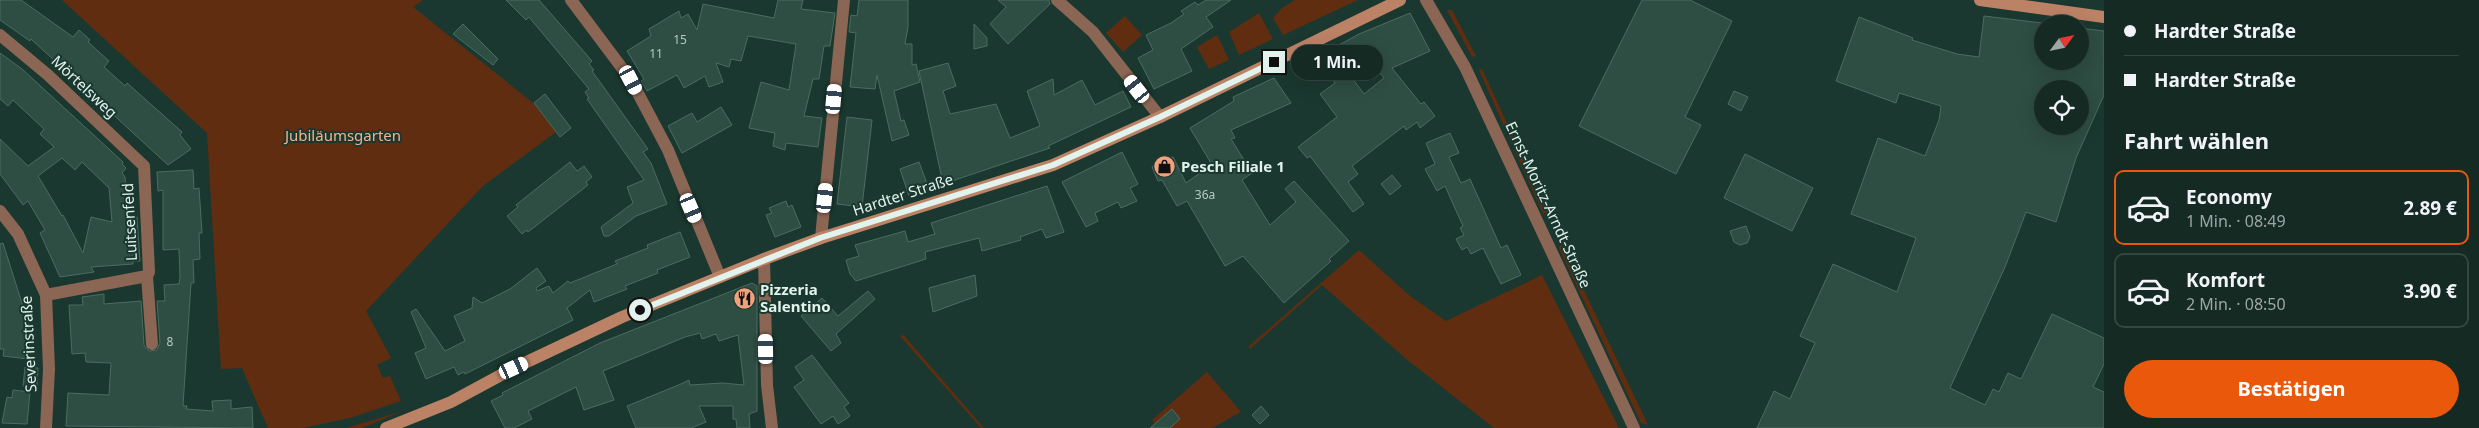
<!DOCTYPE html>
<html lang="de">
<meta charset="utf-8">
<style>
body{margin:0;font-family:"Noto Sans",sans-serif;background:#213630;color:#f1f3f6;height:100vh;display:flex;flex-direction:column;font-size:19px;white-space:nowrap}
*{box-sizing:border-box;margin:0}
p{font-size:16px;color:#9da7a6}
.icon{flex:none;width:28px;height:28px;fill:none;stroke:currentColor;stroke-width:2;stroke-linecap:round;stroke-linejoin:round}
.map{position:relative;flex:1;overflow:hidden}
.drawer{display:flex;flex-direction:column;background:#142a23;width:375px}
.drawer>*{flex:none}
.banner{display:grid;align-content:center;height:110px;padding:0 20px;background:#142a23}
.needle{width:32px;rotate:57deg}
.controls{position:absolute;left:2034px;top:15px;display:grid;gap:10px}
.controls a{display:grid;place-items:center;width:55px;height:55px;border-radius:50%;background:#142a23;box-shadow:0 5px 20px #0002,0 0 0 1px #334641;font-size:25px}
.end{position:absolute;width:22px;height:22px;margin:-11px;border:6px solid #e1f3ec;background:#111;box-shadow:0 0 0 2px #111}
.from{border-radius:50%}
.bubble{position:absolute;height:35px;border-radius:18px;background:#142a23;box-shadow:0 5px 20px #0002,0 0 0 1px #334641;font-size:16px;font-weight:700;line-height:35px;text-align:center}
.car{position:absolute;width:15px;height:30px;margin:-15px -8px;border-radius:6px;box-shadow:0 0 4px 1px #0007;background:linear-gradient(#fff 24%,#345 0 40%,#fff 0 76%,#345 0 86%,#fff 0)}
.banner b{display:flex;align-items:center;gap:18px;height:48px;font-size:19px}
.banner b+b{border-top:1px solid #334641}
.banner i{width:12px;height:12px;background:#f1f3f6}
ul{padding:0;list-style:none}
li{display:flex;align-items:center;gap:15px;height:75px;margin:0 10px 8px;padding:0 10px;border:2px solid #334641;border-radius:10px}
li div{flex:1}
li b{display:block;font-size:19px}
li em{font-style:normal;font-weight:700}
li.selected{border-color:#ea580c}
li>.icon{width:45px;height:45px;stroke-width:1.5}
h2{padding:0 20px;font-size:22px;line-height:60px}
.action{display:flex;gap:10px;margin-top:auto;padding:10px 20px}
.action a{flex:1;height:58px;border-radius:30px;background:#ea580c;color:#fff;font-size:20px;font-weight:700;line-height:58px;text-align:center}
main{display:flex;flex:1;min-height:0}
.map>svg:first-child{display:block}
</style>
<main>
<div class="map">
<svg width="2104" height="428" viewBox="0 0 2104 428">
<rect width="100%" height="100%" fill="#1a382f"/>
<g fill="#612d10">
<polygon points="62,0 423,0 413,7 533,103 556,132 483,186 366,311 391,358 377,365 383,378 390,376 401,401 350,418 302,428 268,428 242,368 221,369 207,133"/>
<polygon points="1295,0 1358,0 1283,35 1273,18 1282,8"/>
<polygon points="1447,10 1452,10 1476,56 1472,57"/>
<polygon points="1259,13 1273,39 1239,55 1229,32"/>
<polygon points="1125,16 1142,35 1123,52 1106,33"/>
<polygon points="1217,35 1229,60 1209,69 1197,47"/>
<polygon points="1482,69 1548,212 1543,214 1479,70"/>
<polygon points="1562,244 1648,425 1641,423 1559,248"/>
<polygon points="1359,250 1410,296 1446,321 1542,275 1619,428 1494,428 1405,358 1322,285 1250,349 1248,347"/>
<polygon points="904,335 907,339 984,428 981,428 900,336"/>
<polygon points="1207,372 1241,412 1212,428 1157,428 1152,420"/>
<polygon points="403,411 362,428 346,428"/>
</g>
<g fill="#2e4d43" stroke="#4c6c61" fill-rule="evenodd">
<polygon points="0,0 21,0 73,37 79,30 90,40 88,42 109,61 104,67 125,86 127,83 182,132 180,135 191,149 168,165 31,39 30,41 0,20"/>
<polygon points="506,0 539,0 592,61 589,64 594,70 592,71 648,149 643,152 651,163 667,204 636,216 609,236 604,236 601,227 633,203 627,187 644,180 587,99 589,98 585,92 589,89 529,17 526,20"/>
<polygon points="778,0 803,0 801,9 835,13 830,46 824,46 819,79 813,79 804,116 822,118 818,147 786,143 785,150 773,146 775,133 749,128 761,82 789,90 796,44 748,36 741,61 731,59 729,67 716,63 723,82 709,87 705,76 684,88 677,75 647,91 641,81 644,79 627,51 651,36 649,29 679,11 681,18 688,14 697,30 703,4 774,18"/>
<polygon points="859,0 908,0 908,27 905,44 912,44 912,65 916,64 920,82 894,91 901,121 904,120 909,135 892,141 877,75 875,89 850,87 856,33 849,32 851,15 857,16"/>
<polygon points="998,0 1049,0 1050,4 1008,44 990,24 1006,7"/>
<polygon points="1206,0 1231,0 1206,17 1213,27 1181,49 1192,71 1154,89 1138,58 1153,50 1146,35 1171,23 1184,14 1181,11 1195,2 1198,5"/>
<polygon points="1642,0 1690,0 1732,21 1685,117 1701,125 1676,174 1579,126"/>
<path d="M1410,13L1430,51L1392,68L1421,104L1424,102L1435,116L1420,128L1417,122L1406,130L1404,126L1352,166L1358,174L1348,182L1364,204L1353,212L1310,156L1307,158L1298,147L1337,117L1320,94L1335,83L1322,63L1334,56L1330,50L1359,34ZM1370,59L1384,78L1364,94L1347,71Z"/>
<path d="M1984,16L2042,23V61H2080V28L2104,31V95L2076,158L2056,222L2026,212L2005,267L1950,388L1985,405L1993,389L1999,392L2008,373L2021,379L2052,314L2104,338V364L2093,387L2104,392V428H1757L1774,391L1790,399L1815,343L1800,336L1833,264L1897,292L1916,238L1851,214L1878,138L1925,156L1939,120L1941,106L1899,93L1896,103L1836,81L1859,17L1913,38L1912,40L1957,54L1979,57ZM2042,89H2080V126H2042Z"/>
<polygon points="463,24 498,59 493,65 453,34"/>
<polygon points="974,24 987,38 987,46 974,49"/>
<path d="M0,53L22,69L123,162L122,164L126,168L122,173L125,177L128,217H137L140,261H133V264L91,267L94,272L60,277L40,233L45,230L38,218L28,201L23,205L0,174V139L28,166L54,147L40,134L44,129L13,100L8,106L0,99ZM62,158L75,170L82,162L109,188L112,222L91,217L83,253L63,215L62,216L38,176Z"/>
<polygon points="948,63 956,86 943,91 950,114 996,104 1010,138 1040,126 1027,91 1053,79 1054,95 1082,80 1095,105 1123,91 1131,107 1048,146 1050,148 943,184 919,71"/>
<polygon points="1274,78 1291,103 1231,130 1235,138 1231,139 1252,173 1242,180 1270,225 1296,202 1285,189 1294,181 1349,241 1329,259 1331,261 1284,303 1243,256 1225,266 1187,201 1177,206 1162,180 1158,181 1152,167 1159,161 1173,157 1186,183 1200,173 1215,170 1190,128 1234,101 1233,97"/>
<polygon points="1734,91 1748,97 1741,111 1728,104"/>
<polygon points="545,94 571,128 560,137 534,103"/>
<polygon points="721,107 732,125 682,153 668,126 692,113 697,122"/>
<polygon points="847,117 872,120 862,207 837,204"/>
<polygon points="1450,133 1459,153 1449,157 1461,183 1470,179 1501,248 1507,245 1521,275 1501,284 1483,248 1471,254 1467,247 1462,250 1456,239 1464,235 1460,228 1463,226 1445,186 1437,191 1425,169 1435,164 1426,143"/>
<polygon points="1122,152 1138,184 1130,188 1137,201 1121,208 1118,202 1095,213 1098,221 1086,227 1062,182"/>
<polygon points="1745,154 1813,188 1792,231 1724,198"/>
<polygon points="570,162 577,171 584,166 592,177 586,182 588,185 528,232 527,230 522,234 507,216 518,207 516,205"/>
<polygon points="919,162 929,189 909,196 900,169"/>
<polygon points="193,170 194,189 199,188 202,233 199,233 200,259 193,260 194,283 191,283 183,406 187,406 186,409 213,411 212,401 231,400 231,409 252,407 253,428 66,426 68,393 109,395 111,363 86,362 85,353 72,354 69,305 83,305 82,297 104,294 104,304 141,301 144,345 149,351 157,350 160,343 157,301 165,301 164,285 179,284 180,277 179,249 163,250 163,190 158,191 157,172"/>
<polygon points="1392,175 1401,186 1390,195 1381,184"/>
<polygon points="1047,186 1064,232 1046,238 1042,229 1020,237 1021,240 982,251 979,238 925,252 926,259 856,281 850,274 846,260 859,256 855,245 905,231 908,242 935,234 931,223"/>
<polygon points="786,201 788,207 792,205 801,227 775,237 766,215 772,213 769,208"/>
<polygon points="1746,226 1750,237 1747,243 1740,245 1734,242 1730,231"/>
<polygon points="680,232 690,257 657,270 658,273 625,286 627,289 594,302 590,290 567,308 573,320 465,374 464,372 458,375 454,367 426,379 415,353 426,348 411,312 416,309 445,351 465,341 454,316 472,308 473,297 482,303 510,289 537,268 546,281 536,288 537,291 549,286 553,293 568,281 570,283 617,264 615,261 648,248 647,245"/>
<polygon points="3,243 31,332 28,359 3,356 4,349 0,349 0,244"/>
<polygon points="975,275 977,296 933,312 929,288"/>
<polygon points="752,283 757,286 757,411 749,414 750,428 737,428 736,419 733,419 733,406 699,406 706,422 691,428 636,428 627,406 681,384 689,380 690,385 722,383 744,385 738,335 719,341 716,334 702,339 700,333 685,337 603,371 614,400 584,410 576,387 528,411 532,419 514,428 505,428 491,401 503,395 502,393 600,343"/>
<polygon points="868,291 875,299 836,334 841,343 831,351 801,316 822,298 838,316"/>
<polygon points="812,355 849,403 844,407 850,416 838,424 833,416 821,424 794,387 804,380 795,367"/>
<polygon points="25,367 38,368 37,387 23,386"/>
<polygon points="13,390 30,392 27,424 2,423 7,397 12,398"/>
<polygon points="1261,406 1269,415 1260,424 1252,415"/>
<polygon points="1172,409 1180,419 1170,428 1150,428"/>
</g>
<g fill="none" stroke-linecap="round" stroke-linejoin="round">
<g stroke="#8b6654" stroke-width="12">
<polyline points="571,0 631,80 668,150 720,277"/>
<polyline points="1057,0 1093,32 1160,117"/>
<polyline points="1426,0 1465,67 1634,428"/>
<polyline points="0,35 48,75 144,166 149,272 147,276 152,344"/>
<polyline points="0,211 18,234 46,295 49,369 46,428"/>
<polyline points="821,238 844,0"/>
<polyline points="764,259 767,385 772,428"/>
<polyline points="46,295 147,276"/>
</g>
<g stroke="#bc8266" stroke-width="12">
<polyline points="1980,0 2104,17"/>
<polyline points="386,428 451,402 514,368 622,317 764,259 821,238 1053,165 1160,117 1400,0"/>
</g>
</g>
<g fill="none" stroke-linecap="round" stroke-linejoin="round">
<polyline stroke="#e1f3ec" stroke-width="6" points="640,310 820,238 1053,165 1160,117 1274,62"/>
</g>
<defs>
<symbol id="shop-disc" viewBox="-11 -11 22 22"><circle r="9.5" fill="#f1a17b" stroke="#1a382f"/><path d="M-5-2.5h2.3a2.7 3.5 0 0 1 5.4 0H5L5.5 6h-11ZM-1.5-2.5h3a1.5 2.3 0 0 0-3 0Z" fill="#111"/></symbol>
<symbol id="restaurant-disc" viewBox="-11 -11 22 22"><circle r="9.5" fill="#f1a17b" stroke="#1a382f"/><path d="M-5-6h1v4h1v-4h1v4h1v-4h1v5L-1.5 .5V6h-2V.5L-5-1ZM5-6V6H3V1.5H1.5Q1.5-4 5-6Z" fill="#111"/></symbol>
</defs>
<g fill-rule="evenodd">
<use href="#shop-disc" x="1152" y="154" width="25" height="25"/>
<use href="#restaurant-disc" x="732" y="286" width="25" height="25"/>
</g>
<g text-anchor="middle" stroke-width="4" stroke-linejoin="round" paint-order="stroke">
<g font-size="12" fill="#b4cac2">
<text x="680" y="44">15</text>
<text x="656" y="58">11</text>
<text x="1205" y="199">36a</text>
<text x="170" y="346">8</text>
</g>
<g font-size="15" fill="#e1f3ec" stroke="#1a382f">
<text transform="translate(84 87) rotate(43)" y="5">Mörtelsweg</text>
<text transform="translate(903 195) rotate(-18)" y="5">Hardter Straße</text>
<text transform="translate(1548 205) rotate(65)" y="5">Ernst-Moritz-Arndt-Straße</text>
<text transform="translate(130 222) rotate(-93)" y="5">Luitsenfeld</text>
<text transform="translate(29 344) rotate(-93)" y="5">Severinstraße</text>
</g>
<g font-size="15" fill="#f5b090" stroke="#1a382f">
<text x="343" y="141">Jubiläumsgarten</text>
</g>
<g font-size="15" font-weight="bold" fill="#e1f3ec" stroke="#1a382f" text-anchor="start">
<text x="1181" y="172">Pesch Filiale 1</text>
<text x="760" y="295">Pizzeria<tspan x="760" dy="17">Salentino</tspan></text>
</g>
</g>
</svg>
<div class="controls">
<a><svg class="needle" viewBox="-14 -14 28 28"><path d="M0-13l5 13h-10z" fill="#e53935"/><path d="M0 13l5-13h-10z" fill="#9da7a6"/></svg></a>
<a><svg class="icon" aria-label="locate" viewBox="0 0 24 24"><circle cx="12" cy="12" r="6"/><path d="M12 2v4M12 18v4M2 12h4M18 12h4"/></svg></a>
</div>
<i class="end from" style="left:640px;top:310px"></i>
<i class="end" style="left:1274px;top:62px"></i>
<div class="bubble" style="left:1291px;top:45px;width:92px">1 Min.</div>
<i class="car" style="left:631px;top:80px;rotate:152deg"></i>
<i class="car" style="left:1137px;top:89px;rotate:322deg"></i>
<i class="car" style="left:834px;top:99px;rotate:5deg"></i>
<i class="car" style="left:825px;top:198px;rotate:6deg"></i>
<i class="car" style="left:691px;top:208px;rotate:157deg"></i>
<i class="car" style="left:766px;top:349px;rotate:359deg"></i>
<i class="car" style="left:514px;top:368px;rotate:65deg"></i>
</div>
<section class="drawer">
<div class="banner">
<b><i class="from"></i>Hardter Straße</b>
<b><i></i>Hardter Straße</b>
</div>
<h2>Fahrt wählen</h2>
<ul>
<li class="selected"><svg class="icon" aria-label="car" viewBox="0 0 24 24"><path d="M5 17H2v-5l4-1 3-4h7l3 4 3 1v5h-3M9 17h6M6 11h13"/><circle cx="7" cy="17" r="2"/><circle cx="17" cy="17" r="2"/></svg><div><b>Economy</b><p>1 Min. · 08:49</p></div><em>2.89 €</em></li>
<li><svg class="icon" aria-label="car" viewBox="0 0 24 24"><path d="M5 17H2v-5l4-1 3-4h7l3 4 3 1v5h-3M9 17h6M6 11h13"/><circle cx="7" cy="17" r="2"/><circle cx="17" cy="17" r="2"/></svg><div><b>Komfort</b><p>2 Min. · 08:50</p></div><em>3.90 €</em></li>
</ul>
<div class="action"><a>Bestätigen</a></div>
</section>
</main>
